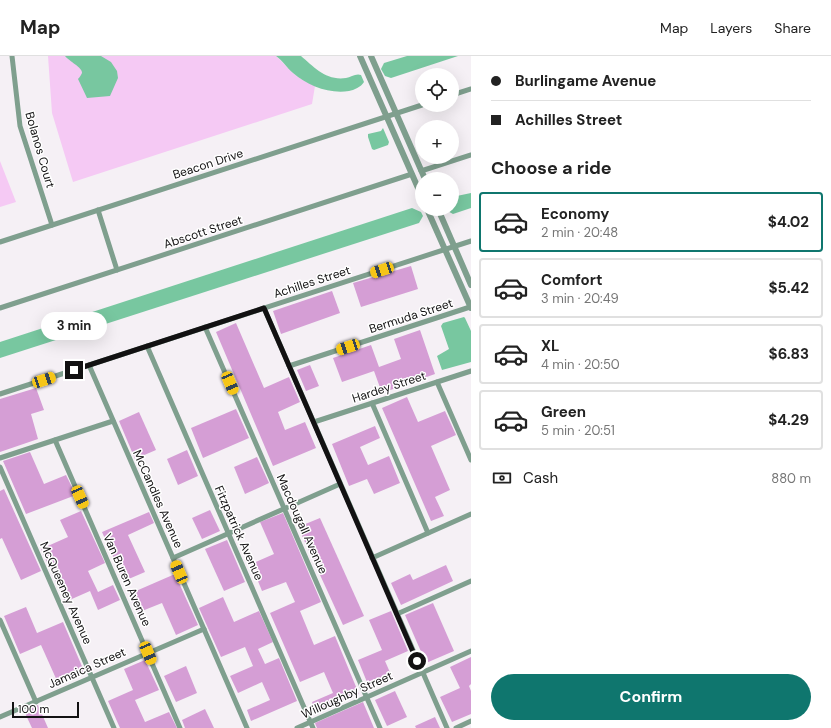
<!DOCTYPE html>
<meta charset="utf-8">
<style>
body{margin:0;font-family:"DM Sans",sans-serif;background:#f2f2f2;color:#222;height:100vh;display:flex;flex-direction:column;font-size:15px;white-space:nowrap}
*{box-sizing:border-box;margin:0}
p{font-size:13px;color:#767676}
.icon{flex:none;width:22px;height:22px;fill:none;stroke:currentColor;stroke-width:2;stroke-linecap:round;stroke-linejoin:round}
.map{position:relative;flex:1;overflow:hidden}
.details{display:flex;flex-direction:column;background:#fff;width:360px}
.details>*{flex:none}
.guide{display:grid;align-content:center;height:88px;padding:0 20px;background:#fff}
.controls{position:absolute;left:415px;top:12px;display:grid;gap:8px}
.controls a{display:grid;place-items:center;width:44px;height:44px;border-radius:50%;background:#fff;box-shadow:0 4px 16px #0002;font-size:20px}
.scale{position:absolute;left:12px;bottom:10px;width:67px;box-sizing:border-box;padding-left:4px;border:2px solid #121112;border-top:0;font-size:11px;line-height:14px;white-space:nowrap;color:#121112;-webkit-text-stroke:3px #fff;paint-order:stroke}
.end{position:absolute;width:18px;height:18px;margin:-9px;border:5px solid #121112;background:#fff;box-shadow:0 0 0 2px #fff}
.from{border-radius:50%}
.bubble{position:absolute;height:28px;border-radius:14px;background:#fff;box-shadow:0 4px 16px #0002;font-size:13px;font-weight:700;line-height:28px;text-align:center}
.car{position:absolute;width:12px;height:24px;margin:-12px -6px;border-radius:5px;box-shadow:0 0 3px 1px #0007;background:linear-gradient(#f5c518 24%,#345 0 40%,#f5c518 0 76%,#345 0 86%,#f5c518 0)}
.guide b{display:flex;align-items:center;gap:14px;height:38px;font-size:15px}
.guide b+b{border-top:1px solid #e0e0e0}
.guide i{width:10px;height:10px;background:#222}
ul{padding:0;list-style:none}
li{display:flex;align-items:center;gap:12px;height:60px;margin:0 8px 6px;padding:0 12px;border:2px solid #e0e0e0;border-radius:4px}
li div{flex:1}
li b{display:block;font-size:15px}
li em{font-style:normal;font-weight:700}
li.on{border-color:#0f766e}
li>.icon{width:36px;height:36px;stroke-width:1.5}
h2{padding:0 20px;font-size:18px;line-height:48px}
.pay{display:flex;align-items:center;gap:10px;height:44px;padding:0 20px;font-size:15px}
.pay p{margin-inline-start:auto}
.primary-button{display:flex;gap:8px;margin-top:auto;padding:8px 20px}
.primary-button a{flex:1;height:46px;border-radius:24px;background:#0f766e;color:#fff;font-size:16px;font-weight:700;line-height:46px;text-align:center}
header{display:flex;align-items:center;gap:24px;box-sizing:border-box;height:56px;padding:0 20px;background:#fff;border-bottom:1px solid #e0e0e0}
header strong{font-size:19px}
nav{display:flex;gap:22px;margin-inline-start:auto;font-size:14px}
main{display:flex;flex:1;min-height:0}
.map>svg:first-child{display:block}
</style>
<header>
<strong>Map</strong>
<nav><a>Map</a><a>Layers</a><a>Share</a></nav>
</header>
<main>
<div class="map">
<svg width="471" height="672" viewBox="0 0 471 672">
<rect width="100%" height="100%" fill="#f5f0f5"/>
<g fill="#f5c9f4">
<path d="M48,0H276C282,5 286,11 292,16C298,22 307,26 315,30L312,48L73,126L52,57Z"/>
<polygon points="0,105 16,146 0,151"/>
</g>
<g fill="#d59ed5">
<polygon points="411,210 418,233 361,251 353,227"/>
<polygon points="332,235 340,257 281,278 273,255"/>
<polygon points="236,267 264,332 289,321 300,346 278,356 285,374 305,366 316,392 273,410 216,276"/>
<polygon points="420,274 435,318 382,337 374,315 342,326 333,302 371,289 379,311 401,303 394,283"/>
<polygon points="310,309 319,330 306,335 297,314"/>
<polygon points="36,332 44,354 31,358 38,383 0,396 0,343"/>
<polygon points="407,341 418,366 445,355 456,379 431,390 450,434 435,441 444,460 431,465 382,352"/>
<polygon points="236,353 249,382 203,402 191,372"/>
<polygon points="139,356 156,394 135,403 119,365"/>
<polygon points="375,370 380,382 360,391 368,409 389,400 400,427 374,438 367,423 349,430 332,388"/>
<polygon points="187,394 198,420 178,429 167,403"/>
<polygon points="30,396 44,428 66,419 76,439 26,458 3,405"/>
<polygon points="257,401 269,427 245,438 234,411"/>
<polygon points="4,433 41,515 21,524 2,482 0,483 0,435"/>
<polygon points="210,454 220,475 202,483 192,462"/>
<polygon points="81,455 105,507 88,515 98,536 113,529 120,544 98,554 90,535 65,546 41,493 68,481 60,464"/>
<polygon points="149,456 154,467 128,479 145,516 124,525 102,476"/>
<polygon points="283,457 321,546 300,555 314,589 335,580 359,638 316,656 312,646 333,637 324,616 300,626 270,557 295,546 286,526 262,535 251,508 274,498 260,466"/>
<polygon points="320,462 364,560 343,569 298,471"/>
<polygon points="227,484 245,526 224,535 205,493"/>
<polygon points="446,509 453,525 401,549 391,527 410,518 413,524"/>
<polygon points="175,518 198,569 176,579 162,547 137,557 129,538"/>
<polygon points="223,541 234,566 259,555 273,586 258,593 265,608 279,602 297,645 251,665 247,654 270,644 262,626 238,637 230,620 253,610 245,591 221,601 199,552"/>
<polygon points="433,547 454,595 426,607 405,559"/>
<polygon points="26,551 37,577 63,566 84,615 58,627 41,589 20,598 4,560"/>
<polygon points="391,555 408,595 385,605 392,621 369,631 358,604 382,594 369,564"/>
<polygon points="471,601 471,628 469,630 471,635 471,658 452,666 440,641 460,632 450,611"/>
<polygon points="145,604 159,634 135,644 145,666 169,656 177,672 120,672 108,645 133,634 124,613"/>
<polygon points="186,610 197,637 176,646 164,620"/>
<polygon points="395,635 407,661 387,670 375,644"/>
<polygon points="363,646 374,672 317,672 315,667"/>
<polygon points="38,649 48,672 32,672 24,655"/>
<polygon points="205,653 214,672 185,672 182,664"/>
<polygon points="435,661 440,672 416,672 415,670"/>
</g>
<g fill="#78c7a0">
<path d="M65,0H101L111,6L117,15L118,22L110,40L87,42L78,23C80,21 81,19 82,17C83,12 69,5 65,0Z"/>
<path d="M276,0H301C314,11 326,25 346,22C351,21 356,17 361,19L364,26C361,31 354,34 349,35C329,38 308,30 293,17C287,12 283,5 276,0Z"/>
<polygon points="407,0 458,0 391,22 385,20 381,13 384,7"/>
<polygon points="383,72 389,86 388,89 374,94 372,93 368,81 368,78 381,75"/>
<polygon points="471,137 471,152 453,158 444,153 452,153 452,141"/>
<polygon points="412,152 421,156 423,160 419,167 0,302 0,286"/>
<polygon points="464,261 465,262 471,275 471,306 442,314 437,300 449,293 441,270 443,267"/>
</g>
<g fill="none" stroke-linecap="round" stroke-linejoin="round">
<g stroke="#7f9f8e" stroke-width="5">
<polyline points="12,0 20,70 52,169"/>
<polyline points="452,39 471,33"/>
<polyline points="421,115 471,99"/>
<polyline points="98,154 117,214"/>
<polyline points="0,186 422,49"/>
<polyline points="0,252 412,118"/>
<polyline points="264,252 447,672"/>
<polyline points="205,271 380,672"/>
<polyline points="147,290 313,672"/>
<polyline points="89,309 247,672"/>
<polyline points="289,310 470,251"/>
<polyline points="437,326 471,404"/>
<polyline points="0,338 471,185"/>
<polyline points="372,347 428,477"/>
<polyline points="314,366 471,315"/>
<polyline points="55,384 180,672"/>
<polyline points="0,402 113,365"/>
<polyline points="0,411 114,672"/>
<polyline points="173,502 340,428"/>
<polyline points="372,502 471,458"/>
<polyline points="397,558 471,525"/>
<polyline points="0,564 36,646"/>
<polyline points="0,661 204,573"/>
<polyline points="297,672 471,595"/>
<polyline points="456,672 471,665"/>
</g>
<g stroke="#7f9f8e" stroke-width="6">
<polyline points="360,0 422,141"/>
<polyline points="371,0 425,123"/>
<polyline points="427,153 471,252"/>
<polyline points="438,153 471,229"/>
</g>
</g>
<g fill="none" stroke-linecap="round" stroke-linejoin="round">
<polyline stroke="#121112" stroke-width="5" points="74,314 264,252 417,605"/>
</g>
<g text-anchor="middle" stroke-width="3" stroke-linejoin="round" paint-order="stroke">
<g font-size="12" fill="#121112" stroke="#fff">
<text transform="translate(40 94) rotate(74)" y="4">Bolanos Court</text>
<text transform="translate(208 108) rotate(-18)" y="4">Beacon Drive</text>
<text transform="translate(203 176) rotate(-18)" y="4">Abscott Street</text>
<text transform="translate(312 226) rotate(-18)" y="4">Achilles Street</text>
<text transform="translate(411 260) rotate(-18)" y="4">Bermuda Street</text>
<text transform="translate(389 331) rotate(-18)" y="4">Hardey Street</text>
<text transform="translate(158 443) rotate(66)" y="4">McCandles Avenue</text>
<text transform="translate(302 468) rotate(66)" y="4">Macdougall Avenue</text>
<text transform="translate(239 477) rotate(66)" y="4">Fitzpatrick Avenue</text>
<text transform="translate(127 524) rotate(66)" y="4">Van Buren Avenue</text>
<text transform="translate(66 537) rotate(66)" y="4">McQueeney Avenue</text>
<text transform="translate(87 612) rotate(-24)" y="4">Jamaica Street</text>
<text transform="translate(347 639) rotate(-24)" y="4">Willoughby Street</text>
</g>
</g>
</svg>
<div class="controls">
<a><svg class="icon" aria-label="locate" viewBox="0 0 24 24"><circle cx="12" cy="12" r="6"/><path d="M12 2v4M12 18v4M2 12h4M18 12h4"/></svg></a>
<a>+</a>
<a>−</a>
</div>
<div class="scale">100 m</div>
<i class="end from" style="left:417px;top:605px"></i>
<i class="end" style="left:74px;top:314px"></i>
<div class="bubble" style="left:41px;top:256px;width:66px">3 min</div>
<i class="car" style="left:382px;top:214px;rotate:252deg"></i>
<i class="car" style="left:348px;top:291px;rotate:252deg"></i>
<i class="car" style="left:44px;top:324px;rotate:72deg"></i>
<i class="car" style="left:230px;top:327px;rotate:157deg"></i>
<i class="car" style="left:80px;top:441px;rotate:156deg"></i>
<i class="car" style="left:179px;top:516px;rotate:337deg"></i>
<i class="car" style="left:148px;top:597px;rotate:157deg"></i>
</div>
<section class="details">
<div class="guide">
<b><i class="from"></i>Burlingame Avenue</b>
<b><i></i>Achilles Street</b>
</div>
<h2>Choose a ride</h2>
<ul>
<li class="on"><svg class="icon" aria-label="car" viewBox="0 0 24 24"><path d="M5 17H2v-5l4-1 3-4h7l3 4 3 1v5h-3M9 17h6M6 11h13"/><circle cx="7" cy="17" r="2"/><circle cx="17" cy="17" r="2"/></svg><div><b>Economy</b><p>2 min · 20:48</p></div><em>$4.02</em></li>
<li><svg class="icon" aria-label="car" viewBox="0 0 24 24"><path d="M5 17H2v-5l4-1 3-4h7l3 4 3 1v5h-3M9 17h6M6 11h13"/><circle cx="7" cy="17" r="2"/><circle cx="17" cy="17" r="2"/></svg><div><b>Comfort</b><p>3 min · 20:49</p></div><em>$5.42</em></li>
<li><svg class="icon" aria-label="car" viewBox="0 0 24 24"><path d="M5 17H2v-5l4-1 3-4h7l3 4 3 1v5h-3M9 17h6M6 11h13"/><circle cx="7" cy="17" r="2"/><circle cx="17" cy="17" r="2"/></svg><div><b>XL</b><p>4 min · 20:50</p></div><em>$6.83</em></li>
<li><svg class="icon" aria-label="car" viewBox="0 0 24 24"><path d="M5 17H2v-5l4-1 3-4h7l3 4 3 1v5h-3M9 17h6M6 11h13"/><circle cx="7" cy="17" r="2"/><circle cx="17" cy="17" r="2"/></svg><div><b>Green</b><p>5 min · 20:51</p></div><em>$4.29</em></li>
</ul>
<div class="pay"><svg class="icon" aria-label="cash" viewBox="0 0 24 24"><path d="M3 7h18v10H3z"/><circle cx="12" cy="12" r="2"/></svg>Cash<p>880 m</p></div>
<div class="primary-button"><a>Confirm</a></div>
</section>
</main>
